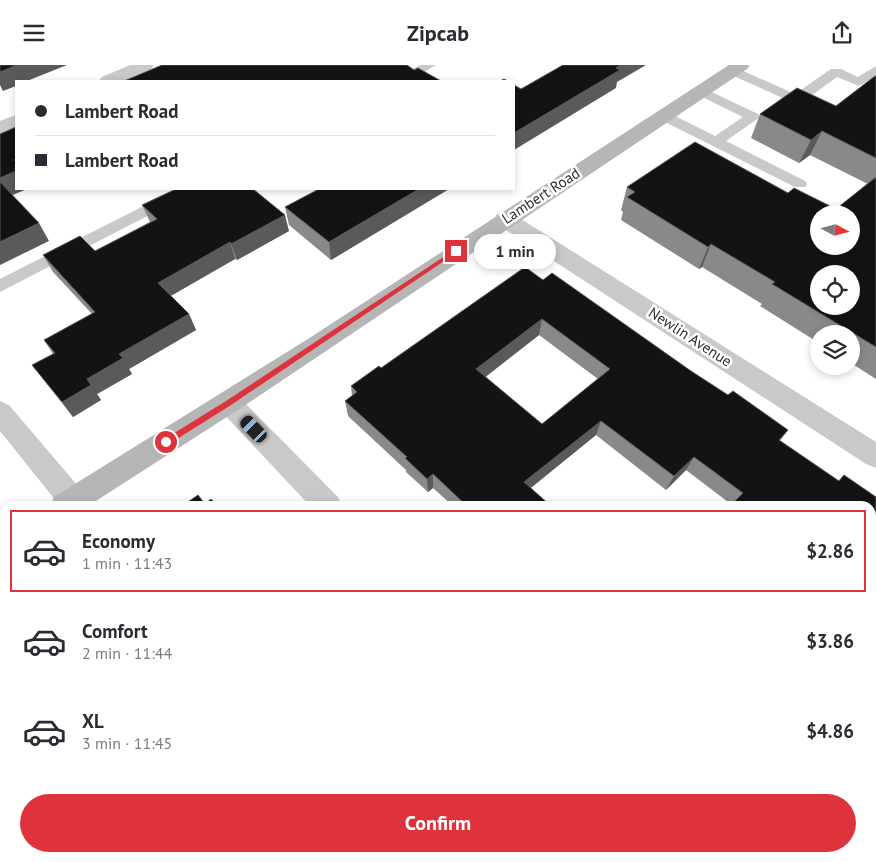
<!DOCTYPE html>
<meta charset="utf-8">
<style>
body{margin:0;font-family:"PT Sans",sans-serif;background:#f2f2f3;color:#2b2b33;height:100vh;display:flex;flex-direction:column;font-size:19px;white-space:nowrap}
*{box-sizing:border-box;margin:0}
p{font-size:16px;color:#7c7c81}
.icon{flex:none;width:28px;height:28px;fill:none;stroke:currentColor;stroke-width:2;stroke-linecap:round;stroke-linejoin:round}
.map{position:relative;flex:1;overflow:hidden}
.panel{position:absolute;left:0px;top:436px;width:876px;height:361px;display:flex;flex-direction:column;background:#fff;border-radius:15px 15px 0 0;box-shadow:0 2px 8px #0003}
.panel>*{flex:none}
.banner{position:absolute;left:15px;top:15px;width:500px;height:110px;border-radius:0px;box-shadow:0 2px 8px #0003;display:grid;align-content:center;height:110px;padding:0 20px;background:#fff}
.needle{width:32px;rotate:97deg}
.controls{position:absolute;left:810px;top:140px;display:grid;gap:10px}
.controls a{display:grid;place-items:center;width:50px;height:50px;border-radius:50%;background:#fff;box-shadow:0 2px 8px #0003;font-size:25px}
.end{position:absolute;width:22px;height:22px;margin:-11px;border:6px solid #de333c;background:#fff;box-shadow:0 0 0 2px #fff}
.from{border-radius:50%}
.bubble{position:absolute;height:35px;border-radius:18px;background:#fff;box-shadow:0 2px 8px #0003;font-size:16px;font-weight:700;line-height:35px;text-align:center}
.car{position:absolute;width:15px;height:30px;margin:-15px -8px;border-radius:6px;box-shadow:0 0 4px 1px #0007;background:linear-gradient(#222 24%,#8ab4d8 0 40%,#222 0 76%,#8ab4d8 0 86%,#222 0)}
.banner b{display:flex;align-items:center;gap:18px;height:48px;font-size:19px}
.banner b+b{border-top:1px solid #e1e1e2}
.banner i{width:12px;height:12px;background:#2b2b33}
ul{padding:9px 0 0;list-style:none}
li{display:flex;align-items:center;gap:15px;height:82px;margin:0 10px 8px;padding:0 10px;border:2px solid transparent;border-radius:0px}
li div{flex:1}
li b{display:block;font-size:19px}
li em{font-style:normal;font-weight:700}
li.on{border-color:#de333c}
li>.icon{width:45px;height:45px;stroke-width:1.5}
.button{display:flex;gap:10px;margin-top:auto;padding:10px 20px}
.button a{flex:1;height:58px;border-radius:30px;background:#de333c;color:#fff;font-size:20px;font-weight:700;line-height:58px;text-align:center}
header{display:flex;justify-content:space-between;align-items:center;height:65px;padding:0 20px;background:#fff;font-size:22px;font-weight:700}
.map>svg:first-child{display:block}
</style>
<header><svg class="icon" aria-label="menu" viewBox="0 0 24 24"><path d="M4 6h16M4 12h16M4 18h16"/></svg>Zipcab<svg class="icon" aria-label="share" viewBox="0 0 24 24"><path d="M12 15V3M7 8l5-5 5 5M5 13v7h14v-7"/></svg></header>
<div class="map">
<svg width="876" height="797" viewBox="0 0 876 797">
<rect width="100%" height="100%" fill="#fff"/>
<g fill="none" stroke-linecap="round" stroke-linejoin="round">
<g fill="#c9c9c9" fill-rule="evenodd">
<polygon points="420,0 436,0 409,16 392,16"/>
<polygon points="732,1 795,29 831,4 841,4 858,12 876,1 876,11 859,21 837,12 801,38 796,39 727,8 726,5"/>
<polygon points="701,22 758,49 760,52 726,76 805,116 807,119 805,122 795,122 659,54 657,51 659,48 669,48 715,71 743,52 696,29 694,26 696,23"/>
<polygon points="177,124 197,124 194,127 0,227 0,214"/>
</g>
<g fill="#c9c9c9" fill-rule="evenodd">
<polygon points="130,0 154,0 151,4 123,16 99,16 102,12"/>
<polygon points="16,50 16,63 0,69 0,56"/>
<polygon points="505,147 513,149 876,377 876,403 866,399 497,159 494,154 497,149"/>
<polygon points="229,328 238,331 338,432 342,441 310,441 220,345 216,338 220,331"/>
<polygon points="0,336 9,340 83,427 87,436 85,441 60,441 0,366"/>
<polygon points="649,792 688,792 690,797 650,797"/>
</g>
<g fill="#b6b6b6" fill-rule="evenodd">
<polygon points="729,0 750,0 747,4 244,341 88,441 50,441 54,432 311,272"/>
<polygon points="5,466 5,494 0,495 0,467"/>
</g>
</g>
<g fill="#898989" fill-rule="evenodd">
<polygon points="876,11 876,314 851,298 851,269 819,269 819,278 760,241 762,239 702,202 699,204 621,155 623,147 621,145 627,122 788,128 836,144 868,119 810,90 799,98 751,73 760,49 836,41"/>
<polygon points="319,124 449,124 331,195 289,160 285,142"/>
<polygon points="142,140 289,166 237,195 235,194 171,231 189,249 196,265 129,304 132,309 97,329 101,335 73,352 32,300 53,289 44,275 92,249 53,207 43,190 95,186 150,157"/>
<path d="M543,215L728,330L788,365L780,376L838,416L844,410L876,432V521L871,517V441L732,440L686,405L666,425L596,370L530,423L551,441H453L433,423L428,427L406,407V405L348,351L345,336L352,331L351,321L381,303ZM539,270L598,314L542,359L485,312Z"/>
<polygon points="876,522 876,739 874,742 876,797 817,797 812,792 871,792 871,528"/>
</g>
<g fill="#5a5a5a">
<polygon points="17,0 67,0 27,16 16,16 16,21 3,26 0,20 0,7"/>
<polygon points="620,0 646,0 617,17 616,23 514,85 514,68"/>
<polygon points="822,66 810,90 799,98 811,75"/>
<polygon points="16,106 16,124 27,124 8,132 0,119 0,113"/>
<polygon points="419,124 449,124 331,195 329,177"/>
<polygon points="285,150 289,166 237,195 231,179"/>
<polygon points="39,158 49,176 0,200 0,177"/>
<polygon points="230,177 235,194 165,234 158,218"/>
<polygon points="711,179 702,202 699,204 708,182"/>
<polygon points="189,249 196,265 129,304 132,309 97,329 101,335 73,352 62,337 87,314 119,289"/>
<polygon points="542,254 539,270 475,320 476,304"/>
<polygon points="601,356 596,370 521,431 524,417"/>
<polygon points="694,392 686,405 666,425 674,411"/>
<polygon points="433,409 433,423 428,427 427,414"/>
<polygon points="140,792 151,792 154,797 143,797"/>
</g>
<g fill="#131313" stroke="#5a5a5a" fill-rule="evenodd">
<polygon points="0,0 17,0 0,7"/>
<polygon points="162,0 407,0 414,5 418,3 441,16 124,16"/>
<polygon points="563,0 620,0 616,3 620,5 514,68 514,20 521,24"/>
<polygon points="875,11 876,11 876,93 822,66 811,75 760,49 797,23 836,41"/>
<polygon points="504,14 508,16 500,16"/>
<polygon points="16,62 16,93 14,95 16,97 16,106 0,113 0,69"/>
<path d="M695,77L788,128L794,123L836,144L876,112V282L772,219L775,217L711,179L708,182L627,132L635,127L627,122ZM819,149H851V181H819ZM819,209H851V241H819Z"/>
<polygon points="0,117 39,158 0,177"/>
<polygon points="176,124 253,124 285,150 231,179 230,177 158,218 189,249 119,289 123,293 87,314 91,320 62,337 32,300 55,288 44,275 95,247 43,190 80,171 95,186 157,154 142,140"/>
<polygon points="319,124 419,124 329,177 285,142"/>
<path d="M525,202L543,215L552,208L691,306L728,330L733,326L788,365L779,375L839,416L844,410L876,432V498L871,495V441H730L743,428L694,392L674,411L601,356L524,417L551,441H467L433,409L427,414L405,393L407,392L345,336L357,327L351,321L379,301L381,303ZM542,254L610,304L542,359L476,304Z"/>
<polygon points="198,430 205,439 211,434 218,441 182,441"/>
<polygon points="876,531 876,739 874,742 876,743 876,797 835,797 830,792 871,792 871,537"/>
<polygon points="5,566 5,792 140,792 143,797 0,797 0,569"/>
<polygon points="363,792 543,792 547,797 367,797"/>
</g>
<polygon fill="#de333c" points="454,185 459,186 231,340 169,379 163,379 163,375 226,336"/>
<g text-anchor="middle" stroke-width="5" stroke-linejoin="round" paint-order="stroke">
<g font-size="15" fill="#2c2c2c" stroke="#fff">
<text transform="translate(541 131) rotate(-33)" y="5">Lambert Road</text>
<text transform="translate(690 272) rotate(33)" y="5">Newlin Avenue</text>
</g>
</g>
</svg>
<div class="controls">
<a><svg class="needle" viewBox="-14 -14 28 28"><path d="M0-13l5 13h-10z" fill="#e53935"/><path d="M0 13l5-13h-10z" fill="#7c7c81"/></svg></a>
<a><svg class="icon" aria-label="locate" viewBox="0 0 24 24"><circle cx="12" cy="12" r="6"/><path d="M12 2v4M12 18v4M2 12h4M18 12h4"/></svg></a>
<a><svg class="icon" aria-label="layers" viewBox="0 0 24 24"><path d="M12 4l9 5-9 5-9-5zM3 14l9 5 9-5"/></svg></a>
</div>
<i class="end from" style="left:166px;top:377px"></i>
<i class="end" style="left:456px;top:186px"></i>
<div class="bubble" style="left:474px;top:169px;width:82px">1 min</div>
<i class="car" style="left:254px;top:364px;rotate:316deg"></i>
<div class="banner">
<b><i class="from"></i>Lambert Road</b>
<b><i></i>Lambert Road</b>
</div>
<section class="panel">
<ul>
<li class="on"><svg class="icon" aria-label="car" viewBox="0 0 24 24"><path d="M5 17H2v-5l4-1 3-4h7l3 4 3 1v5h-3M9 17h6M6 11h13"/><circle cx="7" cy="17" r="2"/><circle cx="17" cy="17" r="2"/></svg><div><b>Economy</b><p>1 min · 11:43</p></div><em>$2.86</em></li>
<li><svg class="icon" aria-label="car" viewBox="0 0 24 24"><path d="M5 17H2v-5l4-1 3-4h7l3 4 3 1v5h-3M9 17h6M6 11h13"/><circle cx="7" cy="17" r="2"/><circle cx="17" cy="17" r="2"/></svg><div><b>Comfort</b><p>2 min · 11:44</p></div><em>$3.86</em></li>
<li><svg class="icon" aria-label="car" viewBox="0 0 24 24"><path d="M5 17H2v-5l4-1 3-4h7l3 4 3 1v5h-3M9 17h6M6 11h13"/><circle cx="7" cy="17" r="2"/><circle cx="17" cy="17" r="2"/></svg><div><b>XL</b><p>3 min · 11:45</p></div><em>$4.86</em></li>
</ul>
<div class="button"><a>Confirm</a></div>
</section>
</div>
